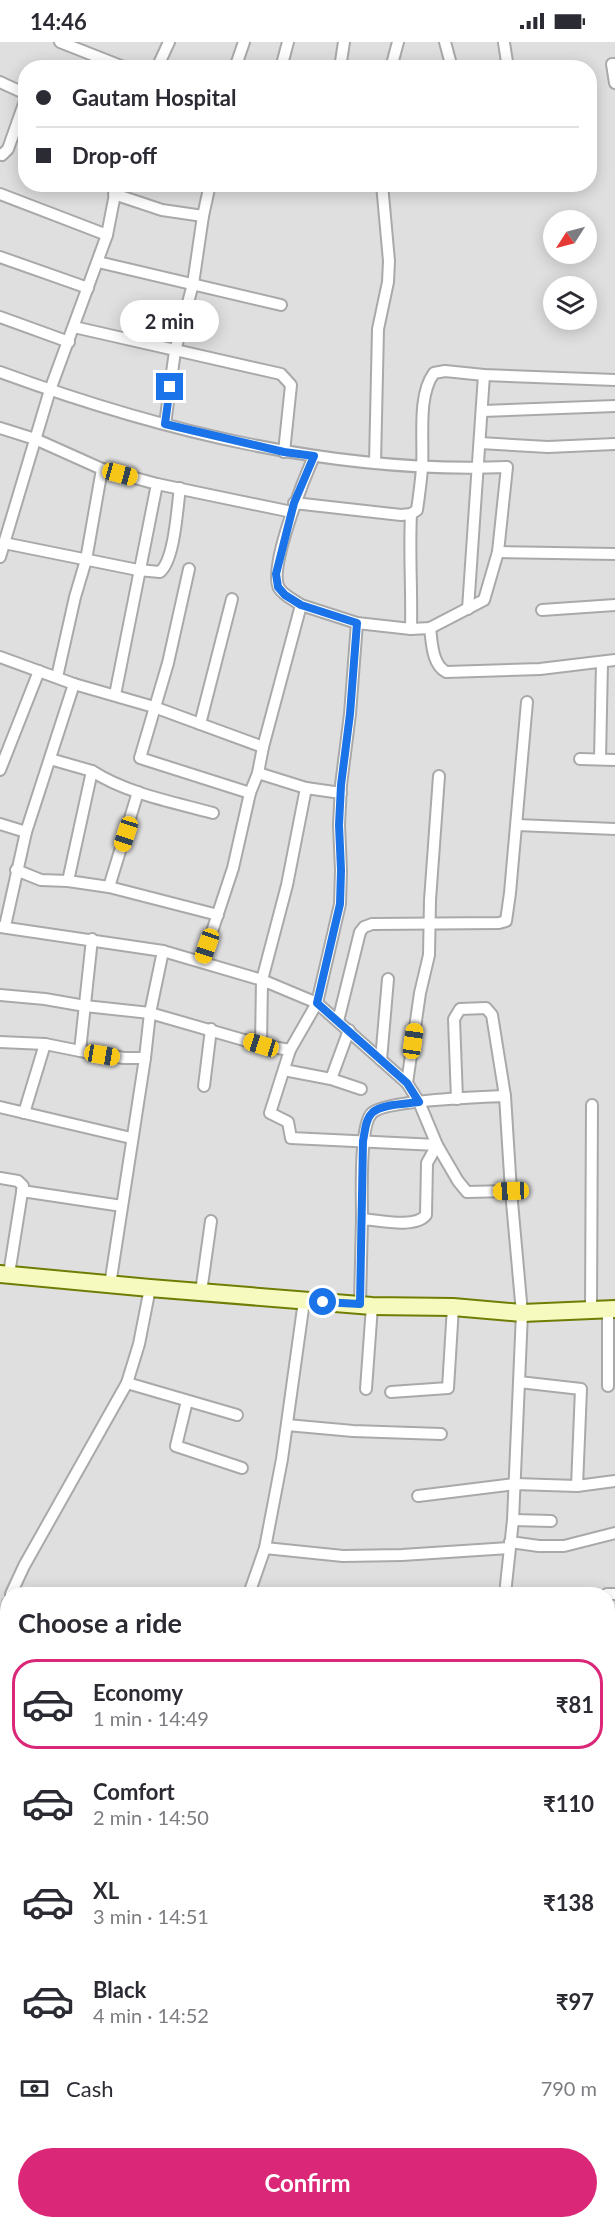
<!DOCTYPE html>
<meta charset="utf-8">
<style>
body{margin:0;font-family:Lato,sans-serif;background:#f7f7f7;color:#2b2b33;height:100vh;display:flex;flex-direction:column;font-size:22px;white-space:nowrap}
*{box-sizing:border-box;margin:0}
p{font-size:20px;color:#7c7c81}
.icon{flex:none;width:33px;height:33px;fill:none;stroke:currentColor;stroke-width:2;stroke-linecap:round;stroke-linejoin:round}
.map{position:relative;flex:1;overflow:hidden}
.sheet{position:absolute;left:0px;top:1545px;width:615px;height:642px;display:flex;flex-direction:column;background:#fff;border-radius:24px 24px 0 0;box-shadow:0 3px 15px #0003}
.sheet>*{flex:none}
.banner{position:absolute;left:18px;top:18px;width:579px;height:132px;border-radius:24px;box-shadow:0 3px 15px #0003;display:grid;align-content:center;height:132px;padding:0 18px;background:#fff}
.needle{width:39px;rotate:234deg}
.fabs{position:absolute;left:543px;top:168px;display:grid;gap:12px}
.fabs a{display:grid;place-items:center;width:54px;height:54px;border-radius:50%;background:#fff;box-shadow:0 3px 15px #0003;font-size:30px}
.end{position:absolute;width:27px;height:27px;margin:-14px;border:8px solid #1a73e8;background:#fff;box-shadow:0 0 0 3px #fff}
.from{border-radius:50%}
.bubble{position:absolute;height:42px;border-radius:21px;background:#fff;box-shadow:0 3px 15px #0003;font-size:20px;font-weight:700;line-height:42px;text-align:center}
.car{position:absolute;width:18px;height:36px;margin:-18px -9px;border-radius:8px;box-shadow:0 0 4px 2px #0007;background:linear-gradient(#f5c518 24%,#345 0 40%,#f5c518 0 76%,#345 0 86%,#f5c518 0)}
.banner b{display:flex;align-items:center;gap:21px;height:57px;font-size:22px}
.banner b+b{border-top:2px solid #e1e1e2}
.banner i{width:15px;height:15px;background:#2b2b33}
ul{padding:0;list-style:none}
li{display:flex;align-items:center;gap:18px;height:90px;margin:0 12px 9px;padding:0 6px;border:3px solid transparent;border-radius:24px}
li div{flex:1}
li b{display:block;font-size:22px}
li em{font-style:normal;font-weight:700}
li.on{border-color:#db2777}
li>.icon{width:54px;height:54px;stroke-width:1.5}
h2{padding:0 18px;font-size:27px;line-height:72px}
.pay{display:flex;align-items:center;gap:15px;height:66px;padding:0 18px;font-size:22px}
.pay p{margin-inline-start:auto}
.primary-button{display:flex;gap:12px;margin-top:auto;padding:12px 18px}
.primary-button a{flex:1;height:69px;border-radius:36px;background:#db2777;color:#fff;font-size:24px;font-weight:700;line-height:69px;text-align:center}
.status{display:flex;justify-content:space-between;align-items:center;height:42px;padding:0 30px;background:#fff;direction:ltr}
.status svg{height:16px;fill:currentColor}
.map>svg:first-child{display:block}
</style>
<div class="status"><b>14:46</b><svg viewBox="0 0 49 12"><path d="M0 12V9h3v3zM5 12V6h3v6zM10 12V3h3v9zM15 12V0h3v12zM26 1h20v11H26zM47 4h2v5h-2z"/></svg></div>
<div class="map">
<svg width="615" height="2187" viewBox="0 0 615 2187">
<rect width="100%" height="100%" fill="#f2efe9"/>
<path fill="#e0dfdf" fill-rule="evenodd" d="M0,0H615V2187H0ZM26,26H590V142H26ZM554,178H586V212H554ZM554,244H586V278H554ZM8,1552H608V2180H8Z"/>
<g fill="none" stroke-linecap="round" stroke-linejoin="round">
<defs>
<g id="street">
<polyline points="60,0 126,26"/>
<polyline points="445,0 452,26"/>
<polyline points="504,1 508,26"/>
<polyline points="615,22 612,22 615,41"/>
<polyline points="157,26 169,0"/>
<polyline points="235,26 244,0"/>
<polyline points="281,26 288,0"/>
<polyline points="340,26 344,0"/>
<polyline points="391,26 398,0"/>
<polyline points="0,40 26,52"/>
<polyline points="0,112 2,113 8,107 26,56"/>
<polyline points="0,152 107,193"/>
<polyline points="114,152 162,168 203,174"/>
<polyline points="0,215 88,246"/>
<polyline points="98,220 281,263"/>
<polyline points="0,275 69,300"/>
<polyline points="74,285 281,332 291,343 284,410"/>
<path d="M0,330C161,389 334,432 507,425L498,510L484,558L430,586L411,587L357,581L301,563"/>
<polyline points="482,369 615,364"/>
<polyline points="165,382 175,309 193,242 203,174 210,142"/>
<polyline points="0,386 35,397 102,427"/>
<polyline points="480,401 548,405 615,402"/>
<polyline points="375,421 378,287 388,240 389,219 382,142"/>
<polyline points="157,442 292,470"/>
<path d="M294,461L401,473L411,472L417,468C419,454 421,440 422,426C424,397 417,354 434,331L445,329L484,333L615,338"/>
<path d="M411,472C409,510 412,548 411,587"/>
<path d="M4,501L138,528L160,530C175,517 177,466 180,446"/>
<polyline points="498,510 615,512"/>
<polyline points="0,515 50,348 107,193 117,142"/>
<polyline points="189,527 168,621 140,716 250,751"/>
<polyline points="468,567 484,333"/>
<polyline points="542,568 615,563"/>
<polyline points="357,581 350,672 341,743 339,783 341,828 340,862 317,961 290,1008 270,1071 288,1080 291,1096 437,1103 458,1139 467,1150 511,1149"/>
<path d="M430,586C432,601 432,622 446,630L540,627L615,618"/>
<polyline points="0,615 74,642 154,665 263,705"/>
<polyline points="57,635 75,555 86,518 102,427 157,442 115,653"/>
<polyline points="200,682 232,557"/>
<polyline points="50,717 92,729 68,839 109,845 138,750"/>
<polyline points="580,717 615,718"/>
<polyline points="600,717 602,620"/>
<polyline points="0,728 39,629"/>
<path d="M92,729C128,752 173,760 213,771"/>
<polyline points="258,731 306,746 341,751"/>
<polyline points="0,782 26,790"/>
<polyline points="517,783 615,787"/>
<polyline points="16,828 41,838 68,839"/>
<polyline points="109,845 218,873"/>
<polyline points="5,884 26,790 74,642"/>
<polyline points="0,885 163,909 262,938 287,843 306,746"/>
<polyline points="92,897 80,1009 124,1016 145,1016 110,1243"/>
<path d="M202,920L233,826L250,751L258,731L263,705L301,563C294,558 284,554 279,546C268,526 304,437 314,414"/>
<path d="M0,953L45,957L85,964L150,971L261,1003L262,938L317,961L407,1041L419,1060L437,1103L427,1121L426,1173C415,1187 378,1178 362,1177L360,1262"/>
<polyline points="338,979 360,890 364,885 372,882 499,881 506,879 510,851 527,660"/>
<polyline points="349,988 331,1037 361,1047"/>
<polyline points="0,1000 45,1002 80,1009"/>
<polyline points="261,1003 290,1008"/>
<polyline points="145,1016 150,971 163,909"/>
<polyline points="381,1018 388,937"/>
<polyline points="284,1028 331,1037"/>
<polyline points="407,1041 420,951 429,913 430,858 439,734"/>
<polyline points="204,1044 211,987"/>
<polyline points="457,1057 454,977 460,967 486,966 492,973 505,1054"/>
<polyline points="0,1065 131,1096"/>
<polyline points="24,1071 45,1002"/>
<polyline points="0,1136 18,1139 23,1144 9,1232"/>
<polyline points="22,1149 122,1164"/>
<path d="M362,1177C362,1157 359,1083 372,1071C385,1058 483,1055 505,1054L511,1149L522,1271L513,1478L505,1552"/>
<polyline points="201,1250 211,1179"/>
<polyline points="591,1268 592,1063"/>
<polyline points="519,1340 581,1347 577,1444 615,1439"/>
<polyline points="127,1341 237,1373"/>
<polyline points="608,1344 608,1268"/>
<polyline points="366,1347 372,1264"/>
<polyline points="391,1350 448,1346 453,1265"/>
<polyline points="187,1359 176,1404 242,1426"/>
<polyline points="287,1383 353,1389 441,1392"/>
<polyline points="418,1454 515,1442 577,1444"/>
<polyline points="513,1478 551,1479"/>
<polyline points="510,1500 539,1504 564,1504 615,1491"/>
<polyline points="265,1506 343,1514 402,1513 509,1506"/>
<polyline points="11,1552 24,1524 127,1341 139,1302 150,1246"/>
<polyline points="249,1552 265,1506 282,1417 304,1259"/>
<polyline points="607,1552 615,1552"/>
<polyline points="0,1594 8,1561"/>
<polyline points="608,1607 615,1607"/>
<polyline points="0,1641 8,1643"/>
<polyline points="608,1656 615,1656"/>
<polyline points="608,1708 615,1709"/>
<polyline points="0,1735 8,1737"/>
<polyline points="608,1769 615,1770"/>
<polyline points="0,1906 8,1877"/>
<polyline points="608,1907 615,1907"/>
<polyline points="0,1945 8,1947"/>
<polyline points="608,1977 615,1977"/>
<polyline points="0,1991 8,1993"/>
<polyline points="608,2045 615,2046"/>
<polyline points="0,2047 8,2048"/>
<polyline points="608,2099 615,2099"/>
<polyline points="0,2103 8,2104"/>
<polyline points="608,2159 615,2159"/>
<polyline points="158,2187 159,2180"/>
<polyline points="259,2187 261,2180"/>
<polyline points="340,2187 341,2180"/>
<polyline points="507,2187 508,2180"/>
</g>
<polyline id="secondary" points="0,1232 150,1246 372,1264 453,1265 522,1271 615,1267"/>
</defs>
<use href="#street" stroke="#a9a9a9" stroke-width="14"/>
<use href="#secondary" stroke="#707d05" stroke-width="20"/>
<use href="#street" stroke="#fff" stroke-width="10"/>
<use href="#secondary" stroke="#f7fabf" stroke-width="16"/>
</g>
<g fill="none" stroke-linecap="round" stroke-linejoin="round">
<path stroke="#1a73e8" stroke-width="8" d="M170,345L165,382L284,410L314,414L294,461L276,532L278,545L285,553L301,563L357,581L350,672L341,743L339,783L341,828L340,862L317,961L407,1041L419,1060C406,1062 381,1062 372,1071C365,1078 365,1090 363,1099L360,1262L323,1260"/>
</g>
</svg>
<div class="fabs">
<a><svg class="needle" viewBox="-14 -14 28 28"><path d="M0-13l5 13h-10z" fill="#e53935"/><path d="M0 13l5-13h-10z" fill="#7c7c81"/></svg></a>
<a><svg class="icon" aria-label="layers" viewBox="0 0 24 24"><path d="M12 4l9 5-9 5-9-5zM3 14l9 5 9-5"/></svg></a>
</div>
<i class="end from" style="left:323px;top:1260px"></i>
<i class="end" style="left:170px;top:345px"></i>
<div class="bubble" style="left:120px;top:258px;width:99px">2 min</div>
<i class="car" style="left:120px;top:432px;rotate:105deg"></i>
<i class="car" style="left:126px;top:792px;rotate:198deg"></i>
<i class="car" style="left:207px;top:904px;rotate:199deg"></i>
<i class="car" style="left:413px;top:999px;rotate:8deg"></i>
<i class="car" style="left:261px;top:1003px;rotate:287deg"></i>
<i class="car" style="left:102px;top:1013px;rotate:100deg"></i>
<i class="car" style="left:511px;top:1149px;rotate:268deg"></i>
<div class="banner">
<b><i class="from"></i>Gautam Hospital</b>
<b><i></i>Drop-off</b>
</div>
<section class="sheet">
<h2>Choose a ride</h2>
<ul>
<li class="on"><svg class="icon" aria-label="car" viewBox="0 0 24 24"><path d="M5 17H2v-5l4-1 3-4h7l3 4 3 1v5h-3M9 17h6M6 11h13"/><circle cx="7" cy="17" r="2"/><circle cx="17" cy="17" r="2"/></svg><div><b>Economy</b><p>1 min · 14:49</p></div><em>₹81</em></li>
<li><svg class="icon" aria-label="car" viewBox="0 0 24 24"><path d="M5 17H2v-5l4-1 3-4h7l3 4 3 1v5h-3M9 17h6M6 11h13"/><circle cx="7" cy="17" r="2"/><circle cx="17" cy="17" r="2"/></svg><div><b>Comfort</b><p>2 min · 14:50</p></div><em>₹110</em></li>
<li><svg class="icon" aria-label="car" viewBox="0 0 24 24"><path d="M5 17H2v-5l4-1 3-4h7l3 4 3 1v5h-3M9 17h6M6 11h13"/><circle cx="7" cy="17" r="2"/><circle cx="17" cy="17" r="2"/></svg><div><b>XL</b><p>3 min · 14:51</p></div><em>₹138</em></li>
<li><svg class="icon" aria-label="car" viewBox="0 0 24 24"><path d="M5 17H2v-5l4-1 3-4h7l3 4 3 1v5h-3M9 17h6M6 11h13"/><circle cx="7" cy="17" r="2"/><circle cx="17" cy="17" r="2"/></svg><div><b>Black</b><p>4 min · 14:52</p></div><em>₹97</em></li>
</ul>
<div class="pay"><svg class="icon" aria-label="cash" viewBox="0 0 24 24"><path d="M3 7h18v10H3z"/><circle cx="12" cy="12" r="2"/></svg>Cash<p>790 m</p></div>
<div class="primary-button"><a>Confirm</a></div>
</section>
</div>
